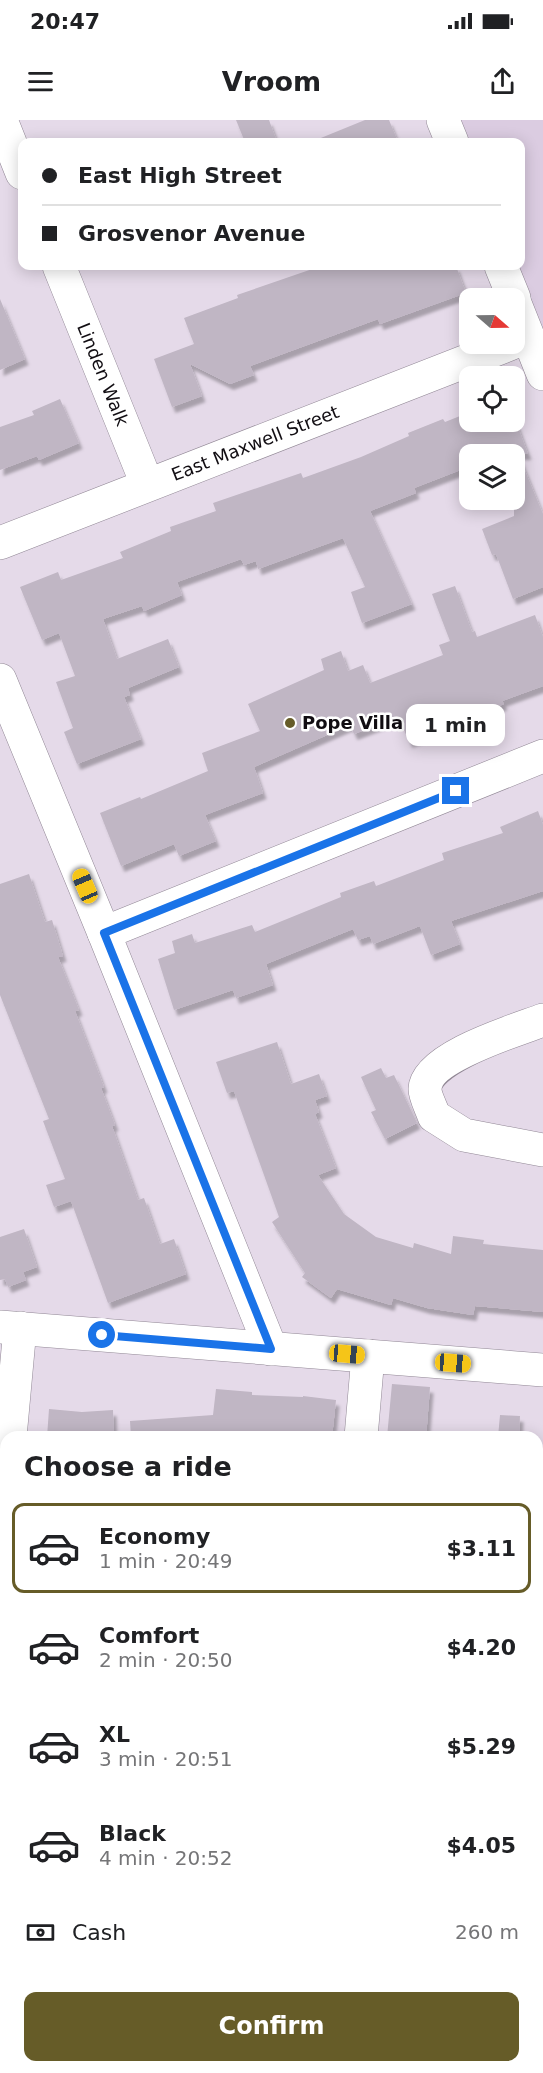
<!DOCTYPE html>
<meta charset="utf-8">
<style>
body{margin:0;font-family:"DejaVu Sans",sans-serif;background:#f2f2f2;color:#202124;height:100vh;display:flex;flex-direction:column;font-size:22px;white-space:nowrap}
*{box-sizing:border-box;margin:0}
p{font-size:20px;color:#757577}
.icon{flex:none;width:33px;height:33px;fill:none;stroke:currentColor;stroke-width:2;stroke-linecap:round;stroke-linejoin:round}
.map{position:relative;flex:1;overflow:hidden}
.drawer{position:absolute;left:0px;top:1311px;width:543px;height:642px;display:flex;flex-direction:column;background:#fff;border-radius:18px 18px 0 0;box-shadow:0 3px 15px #0003}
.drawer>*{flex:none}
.top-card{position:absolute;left:18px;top:18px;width:507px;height:132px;border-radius:12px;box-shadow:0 3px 15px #0003;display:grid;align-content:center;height:132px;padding:0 24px;background:#fff}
.needle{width:39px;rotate:110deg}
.controls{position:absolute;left:459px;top:168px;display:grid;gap:12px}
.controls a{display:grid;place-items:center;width:66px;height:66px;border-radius:12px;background:#fff;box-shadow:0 3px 15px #0003;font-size:30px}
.end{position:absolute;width:27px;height:27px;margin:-14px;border:8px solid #1a73e8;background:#fff;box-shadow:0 0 0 3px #fff}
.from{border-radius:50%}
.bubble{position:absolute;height:42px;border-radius:12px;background:#fff;box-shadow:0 3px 15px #0003;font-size:20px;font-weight:700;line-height:42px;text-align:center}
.car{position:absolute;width:18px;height:36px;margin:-18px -9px;border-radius:8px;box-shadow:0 0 4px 2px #0007;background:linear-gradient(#f5c518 24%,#345 0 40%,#f5c518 0 76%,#345 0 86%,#f5c518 0)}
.top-card b{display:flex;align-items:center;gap:21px;height:57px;font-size:22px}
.top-card b+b{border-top:2px solid #e0e0e0}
.top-card i{width:15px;height:15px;background:#202124}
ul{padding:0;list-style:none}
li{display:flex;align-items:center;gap:18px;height:90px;margin:0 12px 9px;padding:0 12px;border:3px solid transparent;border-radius:12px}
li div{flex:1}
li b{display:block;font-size:22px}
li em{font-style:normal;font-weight:700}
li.selected{border-color:#665c28}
li>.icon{width:54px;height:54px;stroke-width:1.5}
h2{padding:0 24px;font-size:27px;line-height:72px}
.pay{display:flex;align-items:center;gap:15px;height:66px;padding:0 24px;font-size:22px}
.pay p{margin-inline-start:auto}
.button{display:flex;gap:12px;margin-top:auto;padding:12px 24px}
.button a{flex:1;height:69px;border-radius:12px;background:#665c28;color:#fff;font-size:24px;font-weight:700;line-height:69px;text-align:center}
.status{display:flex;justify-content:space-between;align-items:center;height:42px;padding:0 30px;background:#fff;direction:ltr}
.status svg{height:16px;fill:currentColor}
header{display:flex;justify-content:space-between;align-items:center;height:78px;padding:0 24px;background:#fff;font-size:27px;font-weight:700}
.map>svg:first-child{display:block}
</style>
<div class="status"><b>20:47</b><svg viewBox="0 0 49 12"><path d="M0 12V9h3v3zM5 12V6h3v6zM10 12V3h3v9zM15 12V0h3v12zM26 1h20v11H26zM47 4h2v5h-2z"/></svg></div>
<header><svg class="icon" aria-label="menu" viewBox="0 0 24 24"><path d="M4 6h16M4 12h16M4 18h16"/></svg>Vroom<svg class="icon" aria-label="share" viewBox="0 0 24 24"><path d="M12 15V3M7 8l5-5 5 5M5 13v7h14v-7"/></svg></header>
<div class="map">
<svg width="543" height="1953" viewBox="0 0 543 1953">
<defs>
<filter id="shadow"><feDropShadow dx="3.5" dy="6" stdDeviation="1.5" flood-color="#0004"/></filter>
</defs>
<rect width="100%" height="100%" fill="#e5dae9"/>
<polygon fill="#dbcce1" points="443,0 543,0 543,210 501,146 520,146 520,22 452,22"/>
<g fill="#c0b6c4" filter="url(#shadow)">
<polygon points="236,0 269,0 277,22 245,22"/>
<polygon points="365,0 389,0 398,22 311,22"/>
<polygon points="321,146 456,146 466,173 380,204 378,199 250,246 254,255 230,264 190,244 202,276 172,287 154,239 194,224 184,198 238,178 237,175"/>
<polygon points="0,179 25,239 0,250"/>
<polygon points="60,279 79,323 39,340 37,336 0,350 0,307 34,295 32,291"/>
<polygon points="470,292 470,302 516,302 528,334 518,334 543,394 543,467 513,479 496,434 492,435 482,409 514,396 514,334 458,334 463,349 414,368 416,373 370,391 412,484 362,503 351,472 365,467 343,418 258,449 256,441 244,445 241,439 177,462 182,475 144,491 142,486 103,499 117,539 168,519 179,547 128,568 130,575 124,577 141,619 77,644 64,612 73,608 56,562 75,556 59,513 42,520 20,467 58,452 61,460 123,438 120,432 171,411 170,407 216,391 213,383 301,353 303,358 361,337 409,316 408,313 443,299 445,302"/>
<polygon points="455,466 472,512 475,511 477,517 535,495 543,517 543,566 502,581 504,584 409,622 399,597 354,614 350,605 254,647 263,673 205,695 216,721 179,736 174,724 121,746 100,693 140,677 141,679 208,651 202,633 260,611 248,584 324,550 321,539 341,531 348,551 363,545 370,563 443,535 439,525 450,521 432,474"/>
<polygon points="538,691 543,705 543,771 451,801 460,824 431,835 420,806 373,824 370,816 358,820 353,809 266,844 273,865 236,878 233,870 174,890 158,839 175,833 172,821 192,814 195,823 252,805 255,812 341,777 340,773 374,761 376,766 444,740 442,733 503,713 500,707"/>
<polygon points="29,754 45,802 52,800 63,836 58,837 79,890 75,891 104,967 101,968 115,1005 112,1006 138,1080 144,1078 160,1124 174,1119 186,1154 108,1183 71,1081 54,1087 46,1065 65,1059 43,1001 49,999 0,875 0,764"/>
<polygon points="277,922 291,964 319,954 327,976 315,980 319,992 315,994 336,1048 318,1055 344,1094 376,1117 413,1128 414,1123 451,1134 453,1116 484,1120 483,1124 543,1130 543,1192 475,1186 473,1195 427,1188 393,1178 391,1185 337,1169 331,1178 302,1157 305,1153 272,1102 279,1097 234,971 227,973 216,942"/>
<polygon points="381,948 386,958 394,955 417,1003 385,1019 371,992 376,990 361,957"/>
<polygon points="24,1109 37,1147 23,1152 26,1160 8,1167 5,1159 0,1160 0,1117"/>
<polygon points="392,1264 430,1267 426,1317 387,1317"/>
<polygon points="216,1269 252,1272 252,1275 303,1277 303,1276 336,1280 332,1317 131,1317 130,1301 213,1295"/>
<polygon points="49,1289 82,1292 113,1290 114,1317 47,1317"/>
<polygon points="500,1295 520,1296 519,1317 498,1317"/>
</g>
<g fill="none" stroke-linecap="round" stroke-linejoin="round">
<defs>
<g id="minor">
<polyline points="1,0 22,53"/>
<path id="s1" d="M59,146L147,364"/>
<polyline points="0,560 104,813 271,1229"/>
<polyline points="104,813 543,636"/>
<path d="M543,900C517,910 426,937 425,969C425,977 432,989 434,996L464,1015L543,1030"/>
<polyline points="10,1317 20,1208"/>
<polyline points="361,1317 368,1236"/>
<polyline points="0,1417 6,1358"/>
<polyline points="537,1687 543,1685"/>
<polyline points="0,1912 6,1909"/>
<polyline points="158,1947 160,1953"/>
<polyline points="491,1947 494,1953"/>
</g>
<g id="major">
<polyline points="443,0 452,22"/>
<polyline points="501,146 514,178"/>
<polyline points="514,181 543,254"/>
<path id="s2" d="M0,423L510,224"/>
<polyline points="0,1207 543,1250"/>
<polyline points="519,1953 526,1947"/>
</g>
</defs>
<use href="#minor" stroke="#918795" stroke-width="34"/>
<use href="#major" stroke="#918795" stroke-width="34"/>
<use href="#minor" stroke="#fff" stroke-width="33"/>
<use href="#major" stroke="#fff" stroke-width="33"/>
</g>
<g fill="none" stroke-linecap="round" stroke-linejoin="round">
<polyline stroke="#1a73e8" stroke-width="8" points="102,1215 271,1229 104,813 456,671"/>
</g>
<circle fill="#665c28" stroke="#fff" stroke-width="2" cx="290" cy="603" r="6"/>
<g text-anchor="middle" stroke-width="5" stroke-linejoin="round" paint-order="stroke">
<g font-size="18" fill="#110d12" stroke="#fff">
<text dy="6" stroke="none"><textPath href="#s1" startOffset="117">Linden Walk</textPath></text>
<text dy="6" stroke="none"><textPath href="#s2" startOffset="274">East Maxwell Street</textPath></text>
</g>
<g font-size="18" font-weight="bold" fill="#110d12" stroke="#fff" text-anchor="start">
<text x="302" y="609">Pope Villa</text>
</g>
</g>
</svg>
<div class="controls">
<a><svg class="needle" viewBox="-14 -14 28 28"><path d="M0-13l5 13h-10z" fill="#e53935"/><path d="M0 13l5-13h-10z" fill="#757577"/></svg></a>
<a><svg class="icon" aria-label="locate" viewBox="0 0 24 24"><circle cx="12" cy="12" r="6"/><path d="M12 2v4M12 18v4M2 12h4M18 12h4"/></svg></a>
<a><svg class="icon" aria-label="layers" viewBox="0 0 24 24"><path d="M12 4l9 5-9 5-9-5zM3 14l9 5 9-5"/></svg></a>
</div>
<i class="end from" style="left:102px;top:1215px"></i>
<i class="end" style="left:456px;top:671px"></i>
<div class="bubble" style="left:406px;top:584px;width:99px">1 min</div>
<i class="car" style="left:85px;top:766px;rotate:337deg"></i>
<i class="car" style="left:347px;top:1234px;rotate:95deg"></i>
<i class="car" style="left:453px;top:1243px;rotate:94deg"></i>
<div class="top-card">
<b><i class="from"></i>East High Street</b>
<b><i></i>Grosvenor Avenue</b>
</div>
<section class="drawer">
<h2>Choose a ride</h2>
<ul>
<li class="selected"><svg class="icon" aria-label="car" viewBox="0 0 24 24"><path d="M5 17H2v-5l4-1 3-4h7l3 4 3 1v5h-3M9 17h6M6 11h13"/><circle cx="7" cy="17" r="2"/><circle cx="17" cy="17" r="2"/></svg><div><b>Economy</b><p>1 min · 20:49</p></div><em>$3.11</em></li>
<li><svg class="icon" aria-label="car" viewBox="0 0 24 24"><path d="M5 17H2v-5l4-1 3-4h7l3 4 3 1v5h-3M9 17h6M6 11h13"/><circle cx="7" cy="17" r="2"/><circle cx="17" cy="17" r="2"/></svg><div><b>Comfort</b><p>2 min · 20:50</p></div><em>$4.20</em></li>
<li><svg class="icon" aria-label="car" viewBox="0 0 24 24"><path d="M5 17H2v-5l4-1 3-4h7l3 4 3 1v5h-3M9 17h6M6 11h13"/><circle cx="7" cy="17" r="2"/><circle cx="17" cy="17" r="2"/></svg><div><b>XL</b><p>3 min · 20:51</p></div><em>$5.29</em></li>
<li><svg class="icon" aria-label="car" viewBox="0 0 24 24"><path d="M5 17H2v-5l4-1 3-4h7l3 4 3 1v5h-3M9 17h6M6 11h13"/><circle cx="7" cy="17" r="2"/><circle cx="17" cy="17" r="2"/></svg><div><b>Black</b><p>4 min · 20:52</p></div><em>$4.05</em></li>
</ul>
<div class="pay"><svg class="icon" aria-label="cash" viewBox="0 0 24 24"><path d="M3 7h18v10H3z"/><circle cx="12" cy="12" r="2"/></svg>Cash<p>260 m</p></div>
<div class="button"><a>Confirm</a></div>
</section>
</div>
